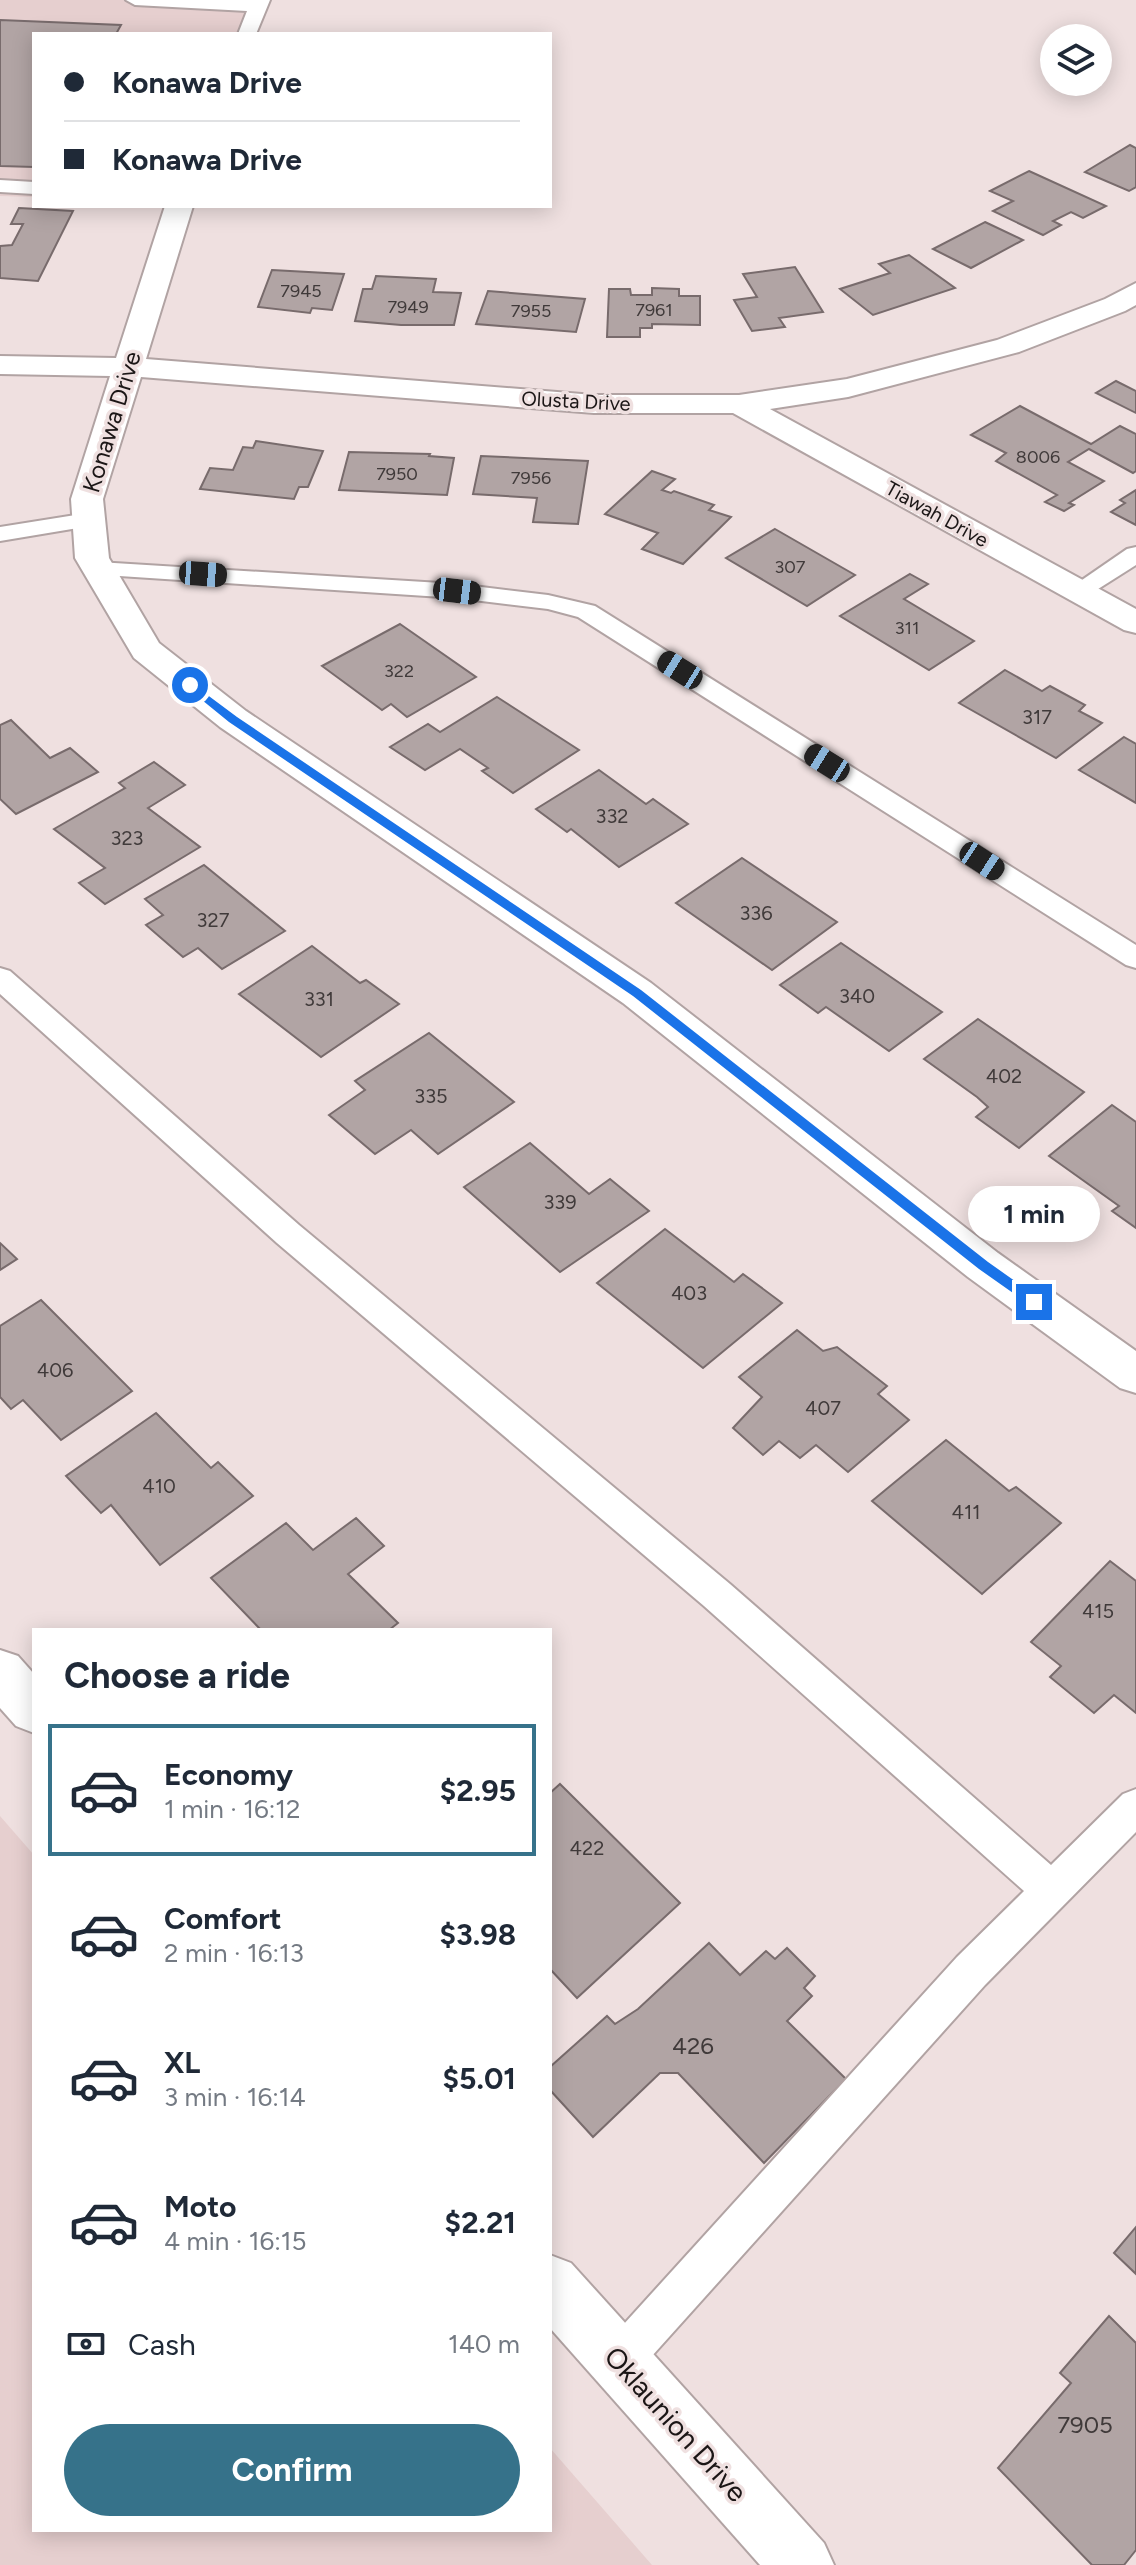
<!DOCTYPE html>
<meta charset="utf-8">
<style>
body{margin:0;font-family:Figtree,sans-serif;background:#f6f6f7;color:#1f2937;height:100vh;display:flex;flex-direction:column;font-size:30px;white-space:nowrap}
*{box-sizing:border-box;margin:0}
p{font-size:26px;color:#747a83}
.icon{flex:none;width:44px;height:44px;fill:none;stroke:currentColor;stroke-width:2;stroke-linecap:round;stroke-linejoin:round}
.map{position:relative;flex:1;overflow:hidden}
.side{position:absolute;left:32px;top:1628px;width:520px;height:904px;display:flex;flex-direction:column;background:#fff;border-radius:0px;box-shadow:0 4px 20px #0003}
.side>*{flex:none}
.top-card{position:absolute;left:32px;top:32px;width:520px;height:176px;border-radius:0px;box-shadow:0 4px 20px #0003;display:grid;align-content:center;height:176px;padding:0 32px;background:#fff}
.buttons{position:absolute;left:1040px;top:24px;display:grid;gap:16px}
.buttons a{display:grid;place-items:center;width:72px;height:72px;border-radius:50%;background:#fff;box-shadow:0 4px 20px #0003;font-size:40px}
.end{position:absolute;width:36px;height:36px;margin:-18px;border:10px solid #1a73e8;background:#fff;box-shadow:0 0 0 4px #fff}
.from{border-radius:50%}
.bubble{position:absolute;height:56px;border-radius:28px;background:#fff;box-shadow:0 4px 20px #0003;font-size:26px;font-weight:700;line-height:56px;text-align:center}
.car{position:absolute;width:24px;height:48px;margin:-24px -12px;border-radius:10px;box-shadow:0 0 6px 2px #0007;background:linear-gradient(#222 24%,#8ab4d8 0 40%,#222 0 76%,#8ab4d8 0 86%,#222 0)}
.top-card b{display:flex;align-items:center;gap:28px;height:76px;font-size:30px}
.top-card b+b{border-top:2px solid #e0e1e3}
.top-card i{width:20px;height:20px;background:#1f2937}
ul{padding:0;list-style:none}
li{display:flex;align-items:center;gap:24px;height:132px;margin:0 16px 12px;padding:0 16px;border:4px solid transparent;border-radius:0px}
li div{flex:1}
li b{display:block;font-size:30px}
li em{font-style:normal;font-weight:700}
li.on{border-color:#36728a}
li>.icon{width:72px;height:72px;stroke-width:1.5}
h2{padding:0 32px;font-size:36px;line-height:96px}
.pay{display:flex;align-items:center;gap:20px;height:88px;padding:0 32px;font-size:30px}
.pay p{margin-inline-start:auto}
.button{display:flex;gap:16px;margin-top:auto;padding:16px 32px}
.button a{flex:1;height:92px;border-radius:48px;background:#36728a;color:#fff;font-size:32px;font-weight:700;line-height:92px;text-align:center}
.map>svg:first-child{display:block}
</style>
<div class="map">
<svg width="1136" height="2565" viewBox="0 0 1136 2565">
<rect width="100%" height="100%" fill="#efe0e0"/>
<g fill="#e6cfcf">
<polygon points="0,0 269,0 251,34 34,34 34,197 0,196"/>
<polygon points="0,1816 34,1855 34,2530 550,2530 550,2448 652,2565 0,2565"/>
</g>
<g fill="#b1a4a4" stroke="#786b6c" stroke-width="2">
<polygon points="0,20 121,25 116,34 34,34 34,167 0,166"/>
<polygon points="1130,145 1136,148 1136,187 1129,191 1085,172"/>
<polygon points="1029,171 1106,206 1083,218 1071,212 1053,221 1061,225 1043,235 993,211 1013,201 990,191"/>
<polygon points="19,208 73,211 38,281 0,278 0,246 12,245 23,224 11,224"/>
<polygon points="985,222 1023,240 971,268 933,249"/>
<polygon points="909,255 955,288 873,315 840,289 890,273 879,264"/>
<polygon points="795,267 823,312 779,318 785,327 752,331 734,300 757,297 743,274"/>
<polygon points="272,270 344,274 332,310 312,308 310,313 258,307"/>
<polygon points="376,276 436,279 433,292 461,293 454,325 401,325 355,321 363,289 372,289"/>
<polygon points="652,288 679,289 679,296 700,296 700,325 652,324 652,328 640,328 640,337 607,337 609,289 630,289 631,295 652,295"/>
<polygon points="488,291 585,299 576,332 476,324"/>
<polygon points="1116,381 1136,391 1136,413 1096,393"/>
<polygon points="1020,406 1091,444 1120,426 1136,434 1136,471 1133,473 1089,449 1068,462 1104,481 1069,503 1074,505 1064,511 1045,502 1057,495 996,461 1006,453 971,435"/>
<polygon points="256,441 323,451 308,487 299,487 294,499 200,489 210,468 233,470 243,447 253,448"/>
<polygon points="349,452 430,454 429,456 454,458 447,495 339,490"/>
<polygon points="481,456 588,461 578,524 533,522 537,498 473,494"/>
<polygon points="652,471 675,479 662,490 671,493 674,491 714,505 709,510 731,517 683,564 642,549 658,533 605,514"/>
<polygon points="1136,490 1136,525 1111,512 1125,503 1120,500"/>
<polygon points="775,529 855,575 807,606 726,558"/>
<polygon points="910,574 928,584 904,599 974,641 929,670 840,616"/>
<polygon points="400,624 476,677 407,717 391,704 382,710 322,666"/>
<polygon points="1005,670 1042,691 1050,686 1085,705 1079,711 1102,723 1056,758 959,703"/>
<polygon points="497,697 579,750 513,793 482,771 488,768 460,749 425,770 390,747 428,724 440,732"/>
<polygon points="11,720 50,758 70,748 98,772 16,814 0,799 0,725"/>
<polygon points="1124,737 1136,744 1136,803 1079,770"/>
<polygon points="154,762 185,785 148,808 200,847 105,904 79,883 105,868 54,829 125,788 119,783"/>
<polygon points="599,770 646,804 653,799 688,824 619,867 571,829 567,832 536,809"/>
<polygon points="742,858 837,922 772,970 676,903"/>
<polygon points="204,865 285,931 222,969 198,948 183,957 146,925 163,915 145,899"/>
<polygon points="841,943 942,1012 889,1051 826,1007 818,1013 780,985"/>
<polygon points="312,946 360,983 366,980 399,1004 321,1057 239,994"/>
<polygon points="978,1019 1084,1092 1019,1148 976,1117 988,1107 977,1097 924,1059"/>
<polygon points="429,1033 514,1102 438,1154 411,1130 375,1154 329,1115 365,1090 355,1081"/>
<polygon points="1112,1105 1136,1122 1136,1228 1112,1211 1119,1206 1049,1156"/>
<polygon points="530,1143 589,1194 610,1179 649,1211 560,1272 464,1187"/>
<polygon points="665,1229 734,1282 743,1274 782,1303 703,1368 597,1283"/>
<polygon points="0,1243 17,1259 0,1270"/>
<polygon points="41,1300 132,1391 61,1440 23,1400 11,1409 0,1397 0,1326"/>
<polygon points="797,1330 823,1351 837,1347 887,1386 878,1394 909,1420 848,1472 816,1445 800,1458 779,1441 763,1455 733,1428 762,1397 739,1377"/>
<polygon points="156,1413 211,1468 218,1462 253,1496 160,1565 111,1505 101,1513 66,1476"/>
<polygon points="946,1440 1009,1491 1016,1487 1061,1523 982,1594 872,1501"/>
<polygon points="356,1518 384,1546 348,1574 398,1623 389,1630 261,1630 211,1578 286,1523 313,1550"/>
<polygon points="1110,1561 1136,1581 1136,1713 1114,1695 1094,1713 1050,1677 1061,1666 1031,1642"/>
<polygon points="560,1784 680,1903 577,1998 550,1969 550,1793"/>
<polygon points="709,1943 740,1975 766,1951 775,1959 787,1948 815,1976 804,1988 812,1996 787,2021 846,2079 764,2163 678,2073 660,2073 593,2137 550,2090 550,2067 607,2016 615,2024 638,2009"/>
<polygon points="1136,2227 1136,2274 1114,2253"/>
<polygon points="1109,2316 1136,2343 1136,2550 1124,2565 1092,2565 998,2468 1071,2383 1060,2373"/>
</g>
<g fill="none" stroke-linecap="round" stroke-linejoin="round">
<defs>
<g id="lane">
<polygon points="126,0 270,0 256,34 238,34 247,11 135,5"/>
<polygon points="0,180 34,182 34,194 0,192"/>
<polygon points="88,513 96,515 100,520 96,525 0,541 0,527"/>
<polygon points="1136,547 1136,565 1087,596 1069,596 1066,591 1127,549"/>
<polygon points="98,562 457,584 548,595 595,606 1136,945 1136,968 1126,965 578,617 548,609 457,598 89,574 86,569 89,564"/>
<polygon points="0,968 10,971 299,1225 730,1584 1051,1865 1123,1794 1136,1789 1136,1832 985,1985 634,2376 619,2383 604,2376 597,2361 604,2346 957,1957 1024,1891 704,1606 277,1243 0,994"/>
</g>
<g id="street">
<polygon points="165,206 193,206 146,359 594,395 739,395 847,379 997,340 1105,299 1136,283 1136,305 1125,311 1019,352 848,397 770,409 1136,609 1136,633 1124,630 733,413 594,413 141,377 103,499 109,558 159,643 246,711 651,983 998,1253 1136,1351 1136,1393 1120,1388 968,1277 623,1003 220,727 134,658 75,558 71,499 110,376 0,374 0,356 116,358"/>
<polygon points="0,1650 18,1656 34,1674 34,1733 16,1726 0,1708"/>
<polygon points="550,2255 571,2263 824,2543 834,2565 760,2565 550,2328"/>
</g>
</defs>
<use href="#lane" stroke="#b1a3a3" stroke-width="4"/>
<use href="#street" stroke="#b1a3a3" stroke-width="4"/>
<use href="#lane" fill="#fff" fill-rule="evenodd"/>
<use href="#street" fill="#fff" fill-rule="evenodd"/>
</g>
<polygon fill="#1a73e8" points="190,682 237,717 641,990 988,1262 1039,1298 1039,1305 1030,1305 979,1269 633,996 229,722 186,687 184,685"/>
<g text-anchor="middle" stroke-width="7" stroke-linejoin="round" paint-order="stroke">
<g font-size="18" fill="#403a3a">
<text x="301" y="297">7945</text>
<text x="408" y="313">7949</text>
<text x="654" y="316">7961</text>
<text x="531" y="317">7955</text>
<text x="1038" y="463">8006</text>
<text x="397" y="480">7950</text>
<text x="531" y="484">7956</text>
<text x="790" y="573">307</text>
<text x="907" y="634">311</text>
<text x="399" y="677">322</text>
</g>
<g font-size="20" fill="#1b1616" stroke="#efe0e0">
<text transform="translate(576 401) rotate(3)" y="7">Olusta Drive</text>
<text transform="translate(937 514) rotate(29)" y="7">Tiawah Drive</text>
</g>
<g font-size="20" fill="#403a3a">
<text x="1037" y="724">317</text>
<text x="612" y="823">332</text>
<text x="127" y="845">323</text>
<text x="756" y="920">336</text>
<text x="213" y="927">327</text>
<text x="857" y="1003">340</text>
<text x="319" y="1006">331</text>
<text x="1004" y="1083">402</text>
<text x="431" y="1103">335</text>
<text x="560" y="1209">339</text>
<text x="689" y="1300">403</text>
<text x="55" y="1377">406</text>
<text x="823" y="1415">407</text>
<text x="159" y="1493">410</text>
<text x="966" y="1519">411</text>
<text x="1098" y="1618">415</text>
<text x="587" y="1855">422</text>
</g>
<g font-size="24" fill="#1b1616" stroke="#efe0e0">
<text transform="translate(112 422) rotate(-73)" y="8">Konawa Drive</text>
</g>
<g font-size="24" fill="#403a3a">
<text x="693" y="2054">426</text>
<text x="1085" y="2433">7905</text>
</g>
<g font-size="28" fill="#1b1616" stroke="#efe0e0">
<text transform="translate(676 2424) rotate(48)" y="10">Oklaunion Drive</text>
</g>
</g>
</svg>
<div class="buttons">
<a><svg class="icon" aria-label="layers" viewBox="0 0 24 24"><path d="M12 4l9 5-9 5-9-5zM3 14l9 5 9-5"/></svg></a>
</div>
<i class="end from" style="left:190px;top:685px"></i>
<i class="end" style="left:1034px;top:1302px"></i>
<div class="bubble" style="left:968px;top:1186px;width:132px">1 min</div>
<i class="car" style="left:203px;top:574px;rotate:94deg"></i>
<i class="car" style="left:457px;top:591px;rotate:97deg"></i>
<i class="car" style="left:680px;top:670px;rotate:302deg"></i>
<i class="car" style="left:827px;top:763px;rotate:302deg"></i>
<i class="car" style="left:982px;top:861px;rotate:123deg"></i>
<div class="top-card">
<b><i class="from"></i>Konawa Drive</b>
<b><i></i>Konawa Drive</b>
</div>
<section class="side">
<h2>Choose a ride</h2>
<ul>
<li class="on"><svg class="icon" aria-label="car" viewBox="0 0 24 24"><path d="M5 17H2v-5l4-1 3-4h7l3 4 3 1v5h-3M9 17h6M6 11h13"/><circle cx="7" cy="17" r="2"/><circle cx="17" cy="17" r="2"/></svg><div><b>Economy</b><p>1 min · 16:12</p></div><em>$2.95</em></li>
<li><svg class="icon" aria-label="car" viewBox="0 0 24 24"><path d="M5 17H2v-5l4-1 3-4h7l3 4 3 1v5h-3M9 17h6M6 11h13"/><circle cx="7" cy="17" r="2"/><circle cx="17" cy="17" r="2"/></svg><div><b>Comfort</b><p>2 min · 16:13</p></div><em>$3.98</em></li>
<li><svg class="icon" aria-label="car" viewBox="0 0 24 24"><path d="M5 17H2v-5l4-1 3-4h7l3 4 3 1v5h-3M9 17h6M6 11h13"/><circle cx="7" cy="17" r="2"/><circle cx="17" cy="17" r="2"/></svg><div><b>XL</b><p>3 min · 16:14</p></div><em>$5.01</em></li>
<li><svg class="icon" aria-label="car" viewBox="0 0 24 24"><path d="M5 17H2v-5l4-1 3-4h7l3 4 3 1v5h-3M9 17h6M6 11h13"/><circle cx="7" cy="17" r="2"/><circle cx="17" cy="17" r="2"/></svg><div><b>Moto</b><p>4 min · 16:15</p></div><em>$2.21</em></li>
</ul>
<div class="pay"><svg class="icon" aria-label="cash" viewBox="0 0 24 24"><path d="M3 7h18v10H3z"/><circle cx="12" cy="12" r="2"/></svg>Cash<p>140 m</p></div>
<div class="button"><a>Confirm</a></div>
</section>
</div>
